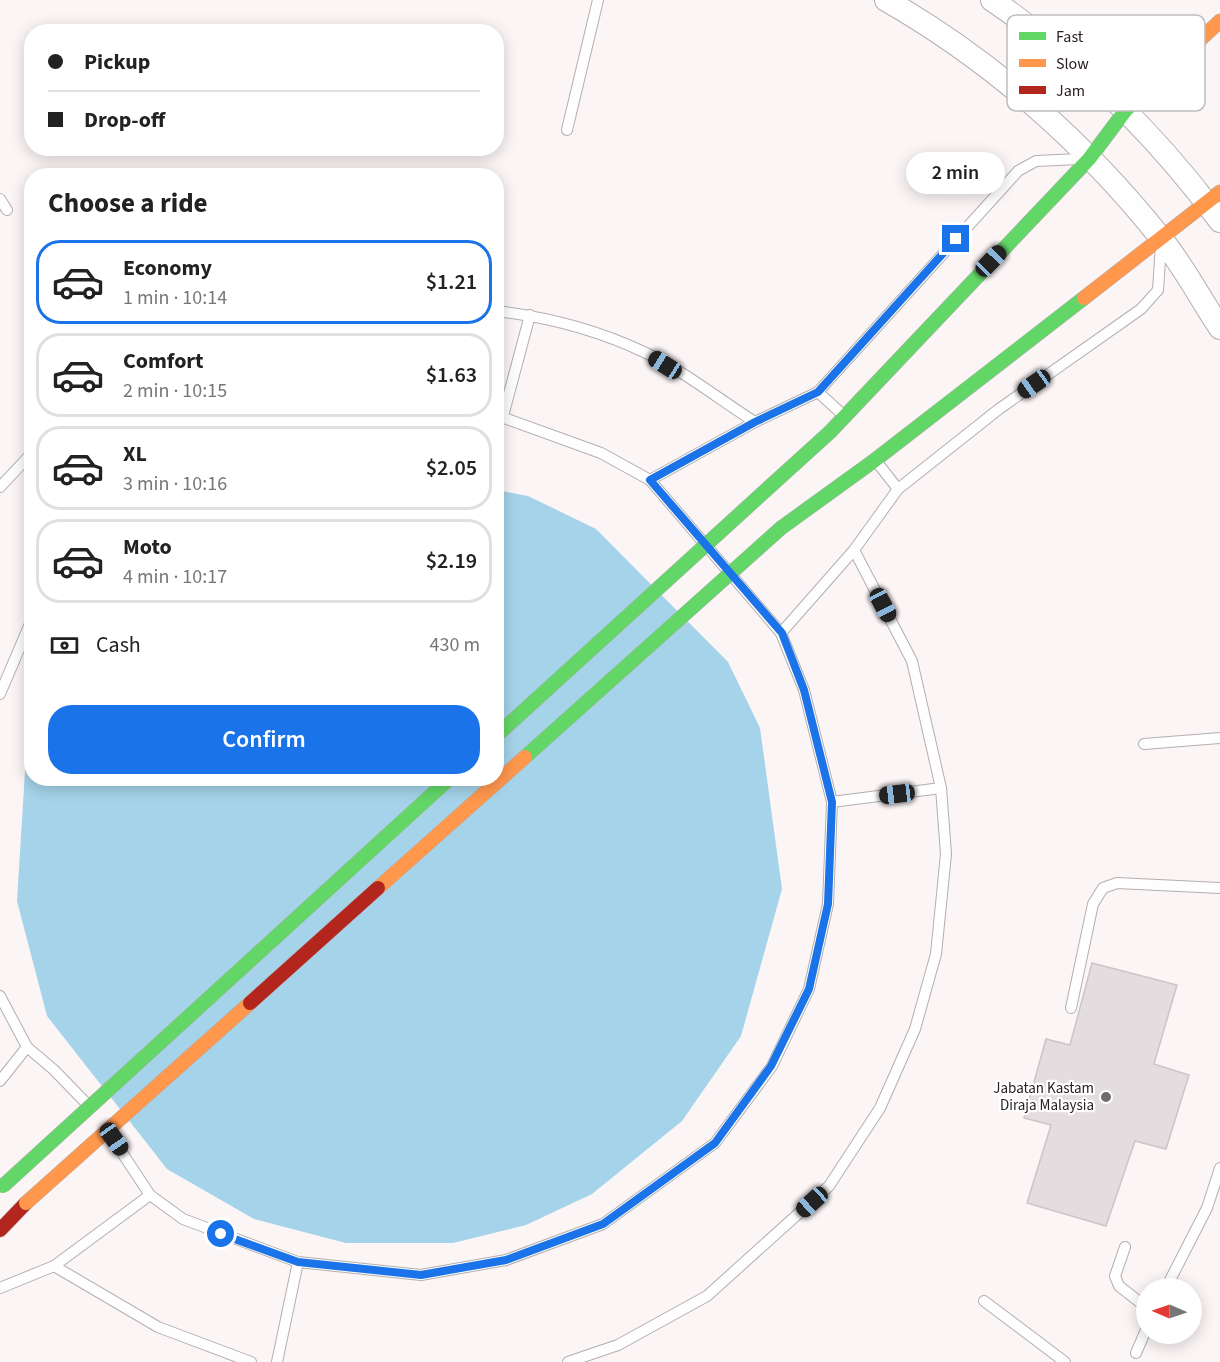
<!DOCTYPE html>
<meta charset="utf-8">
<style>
body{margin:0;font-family:"Source Sans 3",sans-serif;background:#f2f2f2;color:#222;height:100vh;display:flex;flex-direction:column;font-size:22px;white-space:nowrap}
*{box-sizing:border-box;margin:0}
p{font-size:20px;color:#767676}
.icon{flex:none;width:33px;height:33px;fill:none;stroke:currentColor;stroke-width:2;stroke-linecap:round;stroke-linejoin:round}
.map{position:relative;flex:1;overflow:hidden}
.side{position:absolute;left:24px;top:168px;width:480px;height:618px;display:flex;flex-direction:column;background:#fff;border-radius:24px;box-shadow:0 3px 15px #0003}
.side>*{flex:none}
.top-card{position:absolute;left:24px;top:24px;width:480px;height:132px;border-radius:24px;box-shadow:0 3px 15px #0003;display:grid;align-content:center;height:132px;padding:0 24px;background:#fff}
.needle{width:39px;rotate:272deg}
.buttons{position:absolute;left:1136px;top:1278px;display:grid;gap:12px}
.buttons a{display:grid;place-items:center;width:66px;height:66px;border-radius:50%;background:#fff;box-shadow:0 3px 15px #0003;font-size:30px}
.end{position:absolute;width:27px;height:27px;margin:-14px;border:8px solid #1a73e8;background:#fff;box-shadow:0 0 0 3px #fff}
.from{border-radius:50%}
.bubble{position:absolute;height:42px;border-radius:21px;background:#fff;box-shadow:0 3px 15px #0003;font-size:20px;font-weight:600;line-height:42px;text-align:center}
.car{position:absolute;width:18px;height:36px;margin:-18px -9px;border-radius:8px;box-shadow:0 0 4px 2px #0007;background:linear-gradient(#222 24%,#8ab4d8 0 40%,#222 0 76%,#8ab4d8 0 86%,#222 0)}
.top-card b{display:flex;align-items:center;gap:21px;height:57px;font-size:22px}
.top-card b+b{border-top:2px solid #e0e0e0}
.top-card i{width:15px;height:15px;background:#222}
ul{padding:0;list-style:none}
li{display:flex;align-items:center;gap:18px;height:84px;margin:0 12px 9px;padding:0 12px;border:3px solid #e0e0e0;border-radius:24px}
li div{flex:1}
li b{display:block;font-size:22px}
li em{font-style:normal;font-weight:600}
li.active{border-color:#1a73e8}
li>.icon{width:54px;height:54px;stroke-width:1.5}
h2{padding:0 24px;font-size:27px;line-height:72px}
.pay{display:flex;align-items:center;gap:15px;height:66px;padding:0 24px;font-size:22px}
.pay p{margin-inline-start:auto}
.button{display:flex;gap:12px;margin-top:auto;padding:12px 24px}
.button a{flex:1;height:69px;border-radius:24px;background:#1a73e8;color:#fff;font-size:24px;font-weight:600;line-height:69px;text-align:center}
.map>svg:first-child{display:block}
</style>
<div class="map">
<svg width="1220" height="1362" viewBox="0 0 1220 1362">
<rect width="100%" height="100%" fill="#fbf5f6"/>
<polygon fill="#a5d3e9" points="497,490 528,496 596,529 728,662 760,728 782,889 741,1036 682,1121 592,1194 526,1225 453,1243 346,1243 254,1219 167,1169 47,1016 17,901 25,771 31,750 32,778 496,778"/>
<polygon fill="#e4dddf" stroke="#ccc5c7" stroke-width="1.5" points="1092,963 1177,985 1154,1064 1189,1075 1166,1149 1135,1141 1106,1226 1027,1203 1051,1125 1024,1118 1046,1039 1070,1045"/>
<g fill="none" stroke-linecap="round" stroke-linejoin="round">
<defs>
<g id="lane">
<polyline points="567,130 598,0"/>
<polyline points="0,199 7,210"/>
<path d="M496,311C548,317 600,331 646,353C684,371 720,400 755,422"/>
<polyline points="818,392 842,414"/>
<polyline points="503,416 530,315"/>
<polyline points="876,461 898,489"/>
<polyline points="650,480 755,422 818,392 1018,171 1036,161 1079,159"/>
<polyline points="0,487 32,453"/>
<polyline points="781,633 854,550 898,489 999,409 1141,309 1158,290 1161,245"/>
<polyline points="0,694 32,619"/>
<polyline points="1144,744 1220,738"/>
<polyline points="832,802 941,788"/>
<polyline points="0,996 27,1047 54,1070 87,1104"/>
<polyline points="1071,1008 1093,904 1103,888 1117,883 1220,888"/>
<polyline points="0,1081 27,1047"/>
<polyline points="109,1133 150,1195 183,1219 298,1262 421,1275 506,1260 603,1224 715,1143 772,1066 809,989 828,904 832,802 804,690 781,633 650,480 601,453 496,415"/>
<polyline points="1125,1247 1115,1276 1119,1286 1146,1307"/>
<polyline points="54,1266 158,1327 251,1362"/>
<polyline points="0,1288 54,1266 150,1195"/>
<polyline points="1166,1288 1207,1208 1220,1168"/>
<polyline points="984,1301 1065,1362"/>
<polyline points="1136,1353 1146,1330"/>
<polyline points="277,1362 298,1262"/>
<polyline points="568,1362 618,1345 707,1296 829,1186 880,1108 915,1029 936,954 946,854 941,788 912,661 854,550"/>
</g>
<g id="street">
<path d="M886,0C991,60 1085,143 1160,237C1183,265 1200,298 1220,328"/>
<path d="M992,0C1080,60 1157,136 1220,221"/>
</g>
<g id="fast">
<polyline points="754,501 830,432 1089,159 1125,111 1155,82"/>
<polyline points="781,528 875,460 1084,298"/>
</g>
<g id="slow">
<polyline points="1155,82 1220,21"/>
<polyline points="1084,298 1220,192"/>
</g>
<polyline id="jam" points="0,1230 26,1203"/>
</defs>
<use href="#lane" stroke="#b4aeaf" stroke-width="12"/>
<use href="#street" stroke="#b4aeaf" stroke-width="24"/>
<use href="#fast" stroke="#b4aeaf" stroke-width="15"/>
<use href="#slow" stroke="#b4aeaf" stroke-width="15"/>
<use href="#jam" stroke="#b4aeaf" stroke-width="15"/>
<use href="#lane" stroke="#fefefe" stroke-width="10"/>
<use href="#street" stroke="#fefefe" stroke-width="22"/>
<use href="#fast" stroke="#63d668" stroke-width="14"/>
<use href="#slow" stroke="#ff974d" stroke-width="14"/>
<use href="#jam" stroke="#b3261e" stroke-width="14"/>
<defs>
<g id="fast-bridge">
<polyline points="496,736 754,501"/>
<polyline points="525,757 781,528"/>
<polyline points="3,1186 450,778"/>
</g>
<g id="slow-bridge">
<polyline points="378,888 525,757"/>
<polyline points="26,1203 250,1003"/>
</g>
<polyline id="jam-bridge" points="250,1003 378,888"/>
</defs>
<use href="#fast-bridge" stroke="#b4aeaf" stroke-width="15" stroke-linecap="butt"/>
<use href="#slow-bridge" stroke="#b4aeaf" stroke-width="15" stroke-linecap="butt"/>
<use href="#jam-bridge" stroke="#b4aeaf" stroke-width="15" stroke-linecap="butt"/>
<use href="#fast-bridge" stroke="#63d668" stroke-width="14"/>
<use href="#slow-bridge" stroke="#ff974d" stroke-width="14"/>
<use href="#jam-bridge" stroke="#b3261e" stroke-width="14"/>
</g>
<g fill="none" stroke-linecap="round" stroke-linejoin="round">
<polyline stroke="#1a73e8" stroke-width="8" points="221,1234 298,1262 421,1275 506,1260 603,1224 715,1143 771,1066 809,989 828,904 832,802 804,690 782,633 650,480 755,422 818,392 956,239"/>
</g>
<circle fill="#726b6c" stroke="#fff" stroke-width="2" cx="1106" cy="1097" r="6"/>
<g text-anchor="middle" stroke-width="4.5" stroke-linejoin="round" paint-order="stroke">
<g font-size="15" fill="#292022" stroke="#fff" text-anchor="end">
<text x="1094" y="1093">Jabatan Kastam<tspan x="1094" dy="17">Diraja Malaysia</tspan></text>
</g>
</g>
<rect x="1007" y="15" width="198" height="96" rx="9" fill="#fff" stroke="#bfbcbd" stroke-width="1.5"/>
<rect x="1019" y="32" width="27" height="8" fill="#63d668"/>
<rect x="1019" y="59" width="27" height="8" fill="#ff974d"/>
<rect x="1019" y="86" width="27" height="8" fill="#b3261e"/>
<g font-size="16" fill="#292022">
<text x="1056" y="42">Fast</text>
<text x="1056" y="69">Slow</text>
<text x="1056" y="96">Jam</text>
</g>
</svg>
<div class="buttons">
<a><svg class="needle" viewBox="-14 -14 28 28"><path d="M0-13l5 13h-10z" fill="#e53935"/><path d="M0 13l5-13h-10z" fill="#767676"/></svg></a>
</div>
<i class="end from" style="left:221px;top:1234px"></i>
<i class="end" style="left:956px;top:239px"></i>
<div class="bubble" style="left:906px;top:152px;width:99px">2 min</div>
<i class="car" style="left:991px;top:261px;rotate:44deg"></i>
<i class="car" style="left:665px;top:365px;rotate:302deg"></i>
<i class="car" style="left:1034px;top:384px;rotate:235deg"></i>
<i class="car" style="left:883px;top:605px;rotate:152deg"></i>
<i class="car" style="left:897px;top:794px;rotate:263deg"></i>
<i class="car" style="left:114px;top:1139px;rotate:145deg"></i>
<i class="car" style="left:812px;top:1202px;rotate:228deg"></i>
<div class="top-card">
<b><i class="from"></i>Pickup</b>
<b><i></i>Drop-off</b>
</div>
<section class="side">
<h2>Choose a ride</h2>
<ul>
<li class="active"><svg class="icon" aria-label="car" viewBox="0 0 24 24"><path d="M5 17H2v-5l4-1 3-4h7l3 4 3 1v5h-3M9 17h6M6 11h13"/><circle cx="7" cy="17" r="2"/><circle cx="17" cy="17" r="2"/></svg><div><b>Economy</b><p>1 min · 10:14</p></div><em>$1.21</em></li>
<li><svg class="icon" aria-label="car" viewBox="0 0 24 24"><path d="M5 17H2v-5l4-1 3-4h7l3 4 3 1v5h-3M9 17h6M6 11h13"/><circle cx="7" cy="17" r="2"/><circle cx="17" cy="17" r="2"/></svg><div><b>Comfort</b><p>2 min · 10:15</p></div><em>$1.63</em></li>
<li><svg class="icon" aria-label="car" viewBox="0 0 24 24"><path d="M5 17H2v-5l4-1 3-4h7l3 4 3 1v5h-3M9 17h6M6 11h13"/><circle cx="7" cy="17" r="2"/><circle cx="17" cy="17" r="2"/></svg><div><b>XL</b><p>3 min · 10:16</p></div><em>$2.05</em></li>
<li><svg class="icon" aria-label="car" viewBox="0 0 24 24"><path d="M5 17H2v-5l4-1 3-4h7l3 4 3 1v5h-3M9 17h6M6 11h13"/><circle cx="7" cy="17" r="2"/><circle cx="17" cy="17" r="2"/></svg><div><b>Moto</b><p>4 min · 10:17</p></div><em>$2.19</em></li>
</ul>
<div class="pay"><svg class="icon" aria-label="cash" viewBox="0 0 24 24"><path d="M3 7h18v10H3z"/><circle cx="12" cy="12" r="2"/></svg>Cash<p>430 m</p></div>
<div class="button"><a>Confirm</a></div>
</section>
</div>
